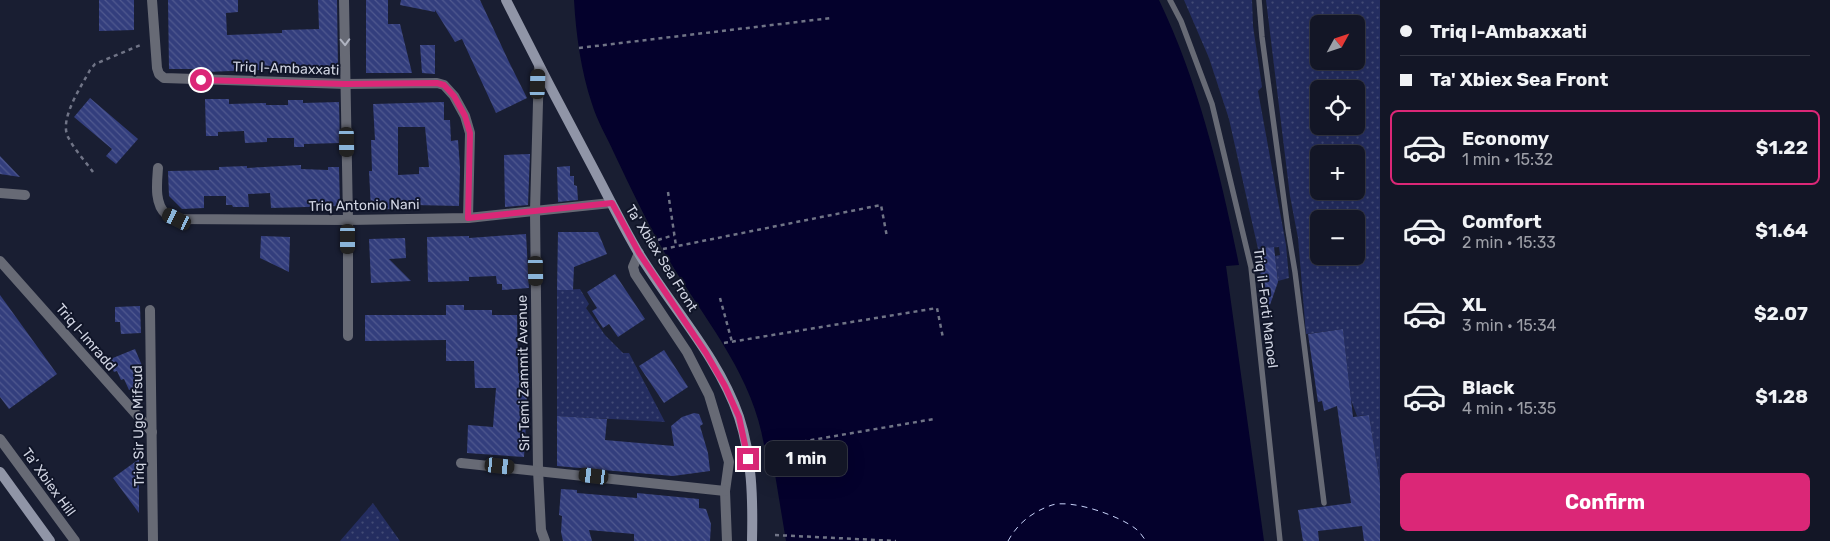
<!DOCTYPE html>
<meta charset="utf-8">
<style>
body{margin:0;font-family:Rubik,sans-serif;background:#1c1f2e;color:#f1f3f6;height:100vh;display:flex;flex-direction:column;font-size:19px;white-space:nowrap}
*{box-sizing:border-box;margin:0}
p{font-size:16px;color:#9d9fa7}
.icon{flex:none;width:28px;height:28px;fill:none;stroke:currentColor;stroke-width:2;stroke-linecap:round;stroke-linejoin:round}
.map{position:relative;flex:1;overflow:hidden}
.details{display:flex;flex-direction:column;background:#131626;width:450px}
.details>*{flex:none}
.top-card{display:grid;align-content:center;height:110px;padding:0 20px;background:#131626}
.needle{width:32px;rotate:50deg}
.fabs{position:absolute;left:1310px;top:15px;display:grid;gap:10px}
.fabs a{display:grid;place-items:center;width:55px;height:55px;border-radius:8px;background:#131626;box-shadow:0 5px 20px #0002,0 0 0 1px #323543;font-size:25px}
.end{position:absolute;width:22px;height:22px;margin:-11px;border:6px solid #db2777;background:#fff;box-shadow:0 0 0 2px #fff}
.from{border-radius:50%}
.bubble{position:absolute;height:35px;border-radius:8px;background:#131626;box-shadow:0 5px 20px #0002,0 0 0 1px #323543;font-size:16px;font-weight:700;line-height:35px;text-align:center}
.car{position:absolute;width:15px;height:30px;margin:-15px -8px;border-radius:6px;box-shadow:0 0 4px 1px #0007;background:linear-gradient(#222 24%,#8ab4d8 0 40%,#222 0 76%,#8ab4d8 0 86%,#222 0)}
.top-card b{display:flex;align-items:center;gap:18px;height:48px;font-size:19px}
.top-card b+b{border-top:1px solid #323543}
.top-card i{width:12px;height:12px;background:#f1f3f6}
ul{padding:0;list-style:none}
li{display:flex;align-items:center;gap:15px;height:75px;margin:0 10px 8px;padding:0 10px;border:2px solid transparent;border-radius:8px}
li div{flex:1}
li b{display:block;font-size:19px}
li em{font-style:normal;font-weight:700}
li.selected{border-color:#db2777}
li>.icon{width:45px;height:45px;stroke-width:1.5}
.primary-button{display:flex;gap:10px;margin-top:auto;padding:10px 20px}
.primary-button a{flex:1;height:58px;border-radius:8px;background:#db2777;color:#fff;font-size:20px;font-weight:700;line-height:58px;text-align:center}
main{display:flex;flex:1;min-height:0}
.map>svg:first-child{display:block}
</style>
<main>
<div class="map">
<svg width="1380" height="541" viewBox="0 0 1380 541">
<defs>
<pattern id="grass-dots" width="8" height="8" patternUnits="userSpaceOnUse" patternTransform="scale(1.25)"><rect width="8" height="8" fill="#242d60"/><path d="M2 2h.1M6 6h.1" fill="none" stroke="#434b76" stroke-width="1.8" stroke-linecap="round"/></pattern>
<pattern id="building-back-hatch" width="6" height="6" patternUnits="userSpaceOnUse" patternTransform="scale(1.25)"><rect width="6" height="6" fill="#333e7d"/><path d="M-1 5l2 2M0 0l6 6M5-1l2 2" fill="none" stroke="#50598f"/></pattern>
</defs>
<rect width="100%" height="100%" fill="#191e32"/>
<g fill="url(#grass-dots)" fill-rule="evenodd">
<polygon points="1184,0 1252,0 1253,26 1262,87 1258,91 1286,245 1289,278 1278,281 1275,256 1280,255 1279,247 1258,249 1229,119 1209,58"/>
<path d="M1266,0H1380V483L1369,415L1357,416L1351,400L1343,329L1306,334L1298,238L1290,196ZM1319,24H1356V61H1319ZM1319,89H1356V126H1319ZM1319,154H1356V191H1319ZM1319,219H1356V256H1319Z"/>
<polygon points="580,289 589,304 586,308 605,335 623,353 629,353 665,422 557,416 557,290"/>
<polygon points="373,503 400,541 340,541"/>
</g>
<path fill="#04012c" d="M574,0H1159C1199,83 1221,176 1239,265L1226,266L1264,541H786L770,444L764,445C753,378 710,326 675,270C652,233 633,193 614,153C607,137 597,121 592,104C581,71 576,35 574,0Z"/>
<g fill="none" stroke-linecap="round" stroke-linejoin="round">
<path stroke="#c8d3fa" stroke-width="1" stroke-dasharray="6 5" stroke-linecap="butt" d="M1008,541C1018,523 1032,512 1052,505C1072,499 1120,516 1136,529C1140,532 1143,537 1146,541"/>
</g>
<g fill="url(#building-back-hatch)" fill-rule="evenodd">
<polygon points="99,0 134,0 134,30 99,31"/>
<polygon points="168,0 238,0 238,12 226,13 227,35 282,33 282,30 319,29 318,0 337,0 338,70 284,71 284,69 206,72 206,69 169,69"/>
<polygon points="366,0 388,0 388,24 400,24 412,73 366,73"/>
<polygon points="401,0 480,0 509,62 527,98 496,113 462,39 455,42 435,10 435,12 400,5"/>
<polygon points="420,45 435,45 435,74 422,73"/>
<polygon points="90,98 138,139 116,164 106,156 112,149 74,117"/>
<polygon points="205,99 229,99 229,104 266,103 266,105 288,105 288,100 303,100 303,103 339,102 340,143 304,144 304,147 294,147 294,138 267,138 267,142 245,143 244,131 218,132 218,136 206,136"/>
<path d="M444,102V120H450L451,141L458,140L460,168L459,206L414,205V208L371,210L369,171H372L371,140H375L373,104ZM398,127H425L429,167H419V174L398,175Z"/>
<polygon points="530,154 528,205 505,207 504,155"/>
<polygon points="0,156 20,177 0,174"/>
<polygon points="301,165 301,169 328,170 328,167 339,167 340,206 271,208 270,193 248,194 249,207 233,207 232,205 226,205 226,196 204,196 204,208 182,209 169,196 168,171 219,170 219,167 247,166 247,168"/>
<polygon points="570,166 570,176 574,176 574,185 577,186 578,200 558,202 557,167"/>
<polygon points="558,232 598,232 607,254 574,267 573,290 557,290"/>
<polygon points="526,234 529,288 502,290 502,284 497,284 496,276 469,277 469,281 428,282 427,237 469,236 469,238"/>
<polygon points="261,236 290,237 289,272 260,258"/>
<polygon points="405,238 406,258 389,259 411,281 371,283 369,239"/>
<polygon points="1274,247 1278,282 1265,319 1258,249"/>
<polygon points="615,274 645,319 618,337 609,324 603,328 592,311 597,308 587,292"/>
<polygon points="0,295 57,374 9,409 0,397"/>
<polygon points="446,305 464,305 464,310 492,310 492,315 517,315 518,373 526,373 527,405 524,457 467,453 468,425 493,427 496,388 475,388 474,361 446,361 446,340 365,341 365,315 446,315"/>
<polygon points="140,306 141,333 121,334 120,322 115,322 115,307"/>
<polygon points="1343,329 1353,417 1369,415 1380,483 1380,541 1364,541 1362,526 1318,531 1319,541 1303,541 1298,510 1351,503 1337,406 1324,411 1322,401 1318,402 1308,334"/>
<polygon points="135,349 143,368 136,371 142,385 129,390 124,379 121,380 117,371 114,372 108,360"/>
<polygon points="664,350 688,387 664,403 639,366"/>
<polygon points="694,413 699,414 703,424 700,426 708,453 710,471 673,476 557,466 557,416 607,419 605,440 674,446 671,426 682,417"/>
<polygon points="139,459 139,513 113,478"/>
<polygon points="561,489 577,490 577,493 637,498 637,493 699,499 699,508 706,509 711,524 710,541 634,541 634,534 589,530 592,541 563,541 561,532 562,516 559,515"/>
</g>
<g fill="none" stroke-linecap="round" stroke-linejoin="round">
<g stroke="#707486" stroke-width="2.5" stroke-dasharray="4 4" stroke-linecap="butt">
<polyline points="579,48 831,18"/>
<path d="M93,172C85,161 74,149 68,137C59,119 81,87 90,70L95,64L143,44"/>
<polyline points="668,192 676,246"/>
<polyline points="658,240 674,235"/>
<polyline points="663,249 881,205 887,237"/>
<polyline points="720,298 732,342"/>
<polyline points="724,343 937,308 943,338"/>
<polyline points="771,447 934,419"/>
<polyline points="775,535 896,541"/>
</g>
<g stroke="#676a75" stroke-width="5.5">
<polyline points="1170,0 1181,21 1212,104 1251,267 1280,541"/>
<polyline points="1259,0 1262,37 1288,230 1295,272 1324,503"/>
</g>
<g stroke="#676a75" stroke-width="10">
<polyline points="152,0 157,68 159,74 164,78 346,84 437,83 444,85 454,96 465,116 470,133 468,218"/>
<polyline points="344,0 348,220 348,336"/>
<polyline points="539,66 535,211 538,470 541,530 545,541"/>
<path d="M158,168C157,182 154,204 166,214C169,216 174,218 177,219L348,220L468,218L611,203"/>
<polyline points="0,193 25,195"/>
<polyline points="639,253 633,267 635,274 687,352 709,395 729,462 725,491 727,541"/>
<polyline points="0,261 152,432"/>
<polyline points="150,310 153,541"/>
<polyline points="0,439 75,541"/>
<polyline points="461,463 725,491"/>
</g>
<g stroke="#9095a7" stroke-width="10">
<path d="M506,0C533,54 561,108 590,162C606,192 621,223 638,252C671,307 718,356 739,417C752,457 753,499 752,541"/>
<polyline points="0,472 50,541"/>
</g>
</g>
<defs><path id="oneway-chevron" d="M-2-3.5L2.5 0L-2 3.5" fill="none" stroke-width="1.6" stroke-linecap="round" stroke-linejoin="round" transform="scale(1.25)"/></defs>
<use stroke="#b0b4c1" href="#oneway-chevron" transform="translate(345 42) rotate(88)"/>
<g fill="none" stroke-linecap="round" stroke-linejoin="round">
<polyline stroke="#db2777" stroke-width="6" points="201,80 346,84 437,83 444,85 454,96 465,116 470,133 468,218 612,203 639,253 706,353 725,386 739,417 748,459"/>
</g>
<g text-anchor="middle" stroke-width="4" stroke-linejoin="round" paint-order="stroke">
<g font-size="14" fill="#d0d4e2" stroke="#101528">
<text transform="translate(286 68) rotate(2)" y="5">Triq l-Ambaxxati</text>
<text transform="translate(364 205) rotate(-1)" y="5">Triq Antonio Nani</text>
<text transform="translate(662 258) rotate(58)" y="5">Ta' Xbiex Sea Front</text>
<text transform="translate(1266 308) rotate(83)" y="5">Triq il-Forti Manoel</text>
<text transform="translate(86 337) rotate(49)" y="5">Triq l-Imradd</text>
<text transform="translate(523 373) rotate(-91)" y="5">Sir Temi Zammit Avenue</text>
<text transform="translate(138 426) rotate(-91)" y="5">Triq Sir Ugo Mifsud</text>
<text transform="translate(49 482) rotate(54)" y="5">Ta' Xbiex Hill</text>
</g>
</g>
</svg>
<div class="fabs">
<a><svg class="needle" viewBox="-14 -14 28 28"><path d="M0-13l5 13h-10z" fill="#e53935"/><path d="M0 13l5-13h-10z" fill="#9d9fa7"/></svg></a>
<a><svg class="icon" aria-label="locate" viewBox="0 0 24 24"><circle cx="12" cy="12" r="6"/><path d="M12 2v4M12 18v4M2 12h4M18 12h4"/></svg></a>
<a>+</a>
<a>−</a>
</div>
<i class="end from" style="left:201px;top:80px"></i>
<i class="end" style="left:748px;top:459px"></i>
<div class="bubble" style="left:765px;top:441px;width:82px">1 min</div>
<i class="car" style="left:538px;top:84px;rotate:2deg"></i>
<i class="car" style="left:347px;top:142px;rotate:179deg"></i>
<i class="car" style="left:177px;top:219px;rotate:296deg"></i>
<i class="car" style="left:348px;top:239px;rotate:180deg"></i>
<i class="car" style="left:536px;top:271px;rotate:179deg"></i>
<i class="car" style="left:500px;top:466px;rotate:96deg"></i>
<i class="car" style="left:594px;top:476px;rotate:277deg"></i>
</div>
<section class="details">
<div class="top-card">
<b><i class="from"></i>Triq l-Ambaxxati</b>
<b><i></i>Ta' Xbiex Sea Front</b>
</div>
<ul>
<li class="selected"><svg class="icon" aria-label="car" viewBox="0 0 24 24"><path d="M5 17H2v-5l4-1 3-4h7l3 4 3 1v5h-3M9 17h6M6 11h13"/><circle cx="7" cy="17" r="2"/><circle cx="17" cy="17" r="2"/></svg><div><b>Economy</b><p>1 min · 15:32</p></div><em>$1.22</em></li>
<li><svg class="icon" aria-label="car" viewBox="0 0 24 24"><path d="M5 17H2v-5l4-1 3-4h7l3 4 3 1v5h-3M9 17h6M6 11h13"/><circle cx="7" cy="17" r="2"/><circle cx="17" cy="17" r="2"/></svg><div><b>Comfort</b><p>2 min · 15:33</p></div><em>$1.64</em></li>
<li><svg class="icon" aria-label="car" viewBox="0 0 24 24"><path d="M5 17H2v-5l4-1 3-4h7l3 4 3 1v5h-3M9 17h6M6 11h13"/><circle cx="7" cy="17" r="2"/><circle cx="17" cy="17" r="2"/></svg><div><b>XL</b><p>3 min · 15:34</p></div><em>$2.07</em></li>
<li><svg class="icon" aria-label="car" viewBox="0 0 24 24"><path d="M5 17H2v-5l4-1 3-4h7l3 4 3 1v5h-3M9 17h6M6 11h13"/><circle cx="7" cy="17" r="2"/><circle cx="17" cy="17" r="2"/></svg><div><b>Black</b><p>4 min · 15:35</p></div><em>$1.28</em></li>
</ul>
<div class="primary-button"><a>Confirm</a></div>
</section>
</main>
